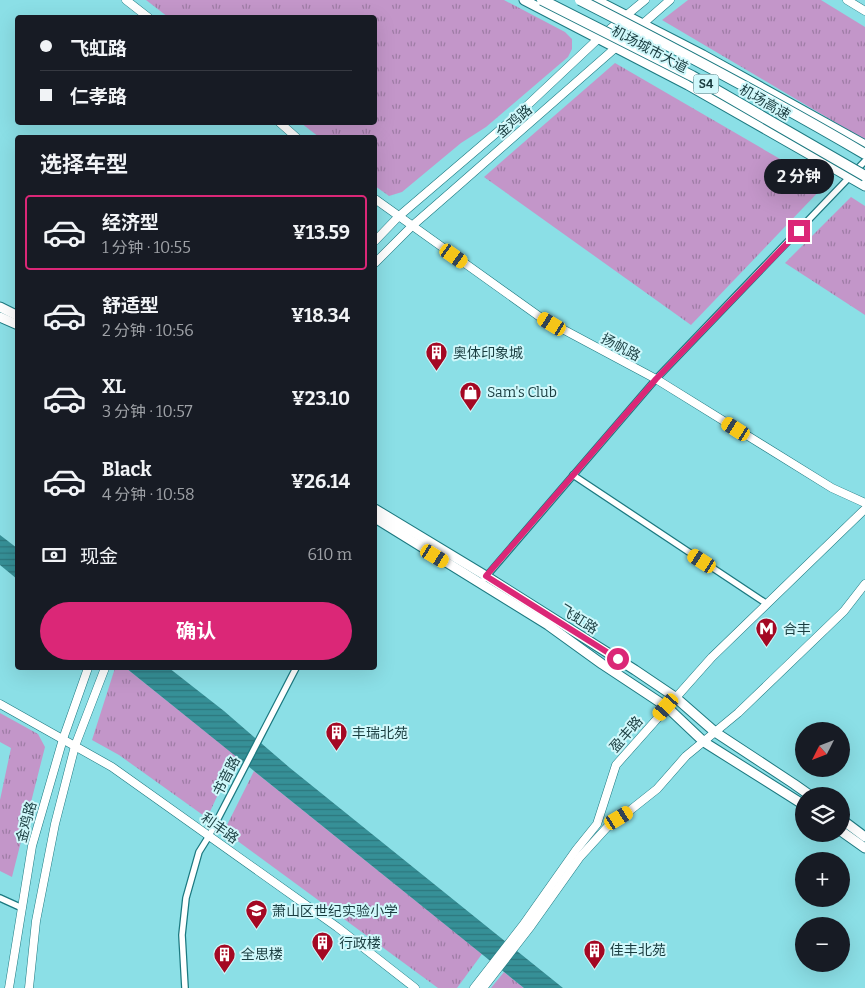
<!DOCTYPE html>
<html lang="zh">
<meta charset="utf-8">
<style>
body{margin:0;font-family:Bitter,"Noto Sans SC",serif;background:#20242c;color:#f1f3f6;height:100vh;display:flex;flex-direction:column;font-size:19px;white-space:nowrap}
*{box-sizing:border-box;margin:0}
p{font-size:16px;color:#9ea1a6}
.icon{flex:none;width:28px;height:28px;fill:none;stroke:currentColor;stroke-width:2;stroke-linecap:round;stroke-linejoin:round}
.map{position:relative;flex:1;overflow:hidden}
.details{position:absolute;left:15px;top:135px;width:362px;height:535px;display:flex;flex-direction:column;background:#171b24;border-radius:5px;box-shadow:0 5px 20px #0002}
.details>*{flex:none}
.hud{position:absolute;left:15px;top:15px;width:362px;height:110px;border-radius:5px;box-shadow:0 5px 20px #0002;display:grid;align-content:center;height:110px;padding:0 25px;background:#171b24}
.needle{width:32px;rotate:228deg}
.buttons{position:absolute;left:795px;top:722px;display:grid;gap:10px}
.buttons a{display:grid;place-items:center;width:55px;height:55px;border-radius:50%;background:#171b24;box-shadow:0 5px 20px #0002;font-size:25px}
.end{position:absolute;width:22px;height:22px;margin:-11px;border:6px solid #db2777;background:#fff;box-shadow:0 0 0 2px #fff}
.from{border-radius:50%}
.bubble{position:absolute;height:35px;border-radius:18px;background:#171b24;box-shadow:0 5px 20px #0002;font-size:16px;font-weight:700;line-height:35px;text-align:center}
.car{position:absolute;width:15px;height:30px;margin:-15px -8px;border-radius:6px;box-shadow:0 0 4px 1px #0007;background:linear-gradient(#f5c518 24%,#345 0 40%,#f5c518 0 76%,#345 0 86%,#f5c518 0)}
.hud b{display:flex;align-items:center;gap:18px;height:48px;font-size:19px}
.hud b+b{border-top:1px solid #363941}
.hud i{width:12px;height:12px;background:#f1f3f6}
ul{padding:0;list-style:none}
li{display:flex;align-items:center;gap:15px;height:75px;margin:0 10px 8px;padding:0 15px;border:2px solid transparent;border-radius:5px}
li div{flex:1}
li b{display:block;font-size:19px}
li em{font-style:normal;font-weight:700}
li.selected{border-color:#db2777}
li>.icon{width:45px;height:45px;stroke-width:1.5}
h2{padding:0 25px;font-size:22px;line-height:60px}
.pay{display:flex;align-items:center;gap:12px;height:55px;padding:0 25px;font-size:19px}
.pay p{margin-inline-start:auto}
.action{display:flex;gap:10px;margin-top:auto;padding:10px 25px}
.action a{flex:1;height:58px;border-radius:30px;background:#db2777;color:#fff;font-size:20px;font-weight:700;line-height:58px;text-align:center}
.map>svg:first-child{display:block}
</style>
<div class="map">
<svg width="865" height="988" viewBox="0 0 865 988">
<defs>
<pattern id="grass-tufts" width="24" height="20" patternUnits="userSpaceOnUse" patternTransform="scale(1.25)"><rect width="24" height="20" fill="#c396c9"/><path d="M3 7l-1-3M5 7V3M7 7l1-3M15 17l-1-3M17 17v-4M19 17l1-3" fill="none" stroke="#9e7ca5"/></pattern>
<pattern id="water-rules" width="6" height="5" patternUnits="userSpaceOnUse" patternTransform="scale(1.25)"><rect width="6" height="5" fill="#369097"/><path d="M0 2.5h6" fill="none" stroke="#2d777d"/></pattern>
</defs>
<rect width="100%" height="100%" fill="#8bdfe6"/>
<g fill="url(#grass-tufts)">
<polygon points="146,0 504,0 565,32 572,39 572,49 568,57 486,127 461,143 402,192 389,196 375,186 375,138 319,137 301,123 375,122 375,18 168,17"/>
<polygon points="688,0 821,0 865,27 865,140 662,20"/>
<polygon points="615,63 825,185 691,325 484,177"/>
<polygon points="851,197 865,206 865,315 785,263"/>
<polygon points="115,668 126,668 236,756 207,818 119,755 92,740"/>
<polygon points="0,713 38,734 45,747 12,877 0,871 0,800 11,748 0,742"/>
<polygon points="254,771 482,954 457,988 438,988 224,831"/>
<polygon points="504,972 524,988 491,988"/>
</g>
<g fill="url(#water-rules)">
<polygon points="0,535 17,548 17,579 0,565"/>
<polygon points="126,668 169,668 224,711 290,768 563,988 524,988"/>
</g>
<g fill="none" stroke-linecap="round" stroke-linejoin="round">
<defs>
<g id="street">
<polyline points="573,475 767,604"/>
<polyline points="484,579 656,379 865,161"/>
<polyline points="0,898 22,908"/>
<polyline points="185,988 182,935 186,898 199,852 209,836 296,668"/>
</g>
<g id="secondary">
<polyline points="126,0 149,18"/>
<polyline points="847,0 865,11"/>
<polyline points="279,122 297,138"/>
<polyline points="375,199 540,317 656,379 832,488 865,503"/>
<polyline points="375,241 398,217 515,117 599,38 645,0"/>
<polyline points="375,263 412,226 451,192 670,0"/>
<polyline points="0,704 112,767 337,927 415,988"/>
<polyline points="9,988 32,846 63,739 88,668"/>
<polyline points="29,988 36,921 55,824 75,746 105,668"/>
<polyline points="474,988 523,925 576,850 597,824 616,765 712,657 865,509"/>
<polyline points="483,988 531,926 580,857 611,823 628,812 657,789 686,756 738,713 844,611 865,584"/>
</g>
<g id="primary">
<polyline points="524,0 688,85 865,186"/>
<polyline points="596,0 703,55 865,145"/>
<polyline points="0,307 18,316"/>
<polyline points="0,317 18,325"/>
<polyline points="375,509 486,576 635,670 675,697 715,732 794,784 811,796"/>
<polyline points="375,518 548,625 602,664 667,707 704,742 804,805"/>
<polyline points="841,819 865,837"/>
<polyline points="841,831 865,848"/>
</g>
</defs>
<use href="#street" stroke="#1c7980" stroke-width="8"/>
<use href="#secondary" stroke="#1c7980" stroke-width="9"/>
<use href="#primary" stroke="#1c7980" stroke-width="11"/>
<use href="#street" stroke="#fff" stroke-width="5.5"/>
<use href="#secondary" stroke="#fff" stroke-width="8"/>
<use href="#primary" stroke="#fff" stroke-width="9"/>
<defs>
<g id="highway-bridge">
<polyline points="542,0 692,76 865,176"/>
<path d="M580,0C676,49 772,99 865,154"/>
</g>
</defs>
<use href="#highway-bridge" stroke="#1c7980" stroke-width="12" stroke-linecap="butt"/>
<use href="#highway-bridge" stroke="#fff" stroke-width="10"/>
</g>
<g fill="none" stroke-linecap="round" stroke-linejoin="round">
<polyline stroke="#db2777" stroke-width="6" points="618,659 486,576 656,379 799,231"/>
</g>
<defs>
<symbol id="building-pin" viewBox="-11 -11 22 30"><path d="M0 17L-7.5 6A9.5 9.5 0 1 1 7.5 6Z" fill="#a40823" stroke="#d0f8fb"/><path d="M-4-6H4V6H1V3H-1V6H-4ZM-2.5-4.3h1.7v1.8h-1.7ZM.8-4.3h1.7v1.8H.8ZM-2.5-1h1.7V.8h-1.7ZM.8-1h1.7V.8H.8Z" fill="#fff"/></symbol>
<symbol id="shop-pin" viewBox="-11 -11 22 30"><path d="M0 17L-7.5 6A9.5 9.5 0 1 1 7.5 6Z" fill="#a40823" stroke="#d0f8fb"/><path d="M-5-2.5h2.3a2.7 3.5 0 0 1 5.4 0H5L5.5 6h-11ZM-1.5-2.5h3a1.5 2.3 0 0 0-3 0Z" fill="#fff"/></symbol>
<symbol id="metro-pin" viewBox="-11 -11 22 30"><path d="M0 17L-7.5 6A9.5 9.5 0 1 1 7.5 6Z" fill="#a40823" stroke="#d0f8fb"/><path d="M-5.5 5V-5H-3L0 0L3-5H5.5V5H3V-.5L0 4L-3-.5V5Z" fill="#fff"/></symbol>
<symbol id="school-pin" viewBox="-11 -11 22 30"><path d="M0 17L-7.5 6A9.5 9.5 0 1 1 7.5 6Z" fill="#a40823" stroke="#d0f8fb"/><path d="M0-5L7-2L0 1L-7-2ZM-4 1L0 2.5L4 1V4Q0 6-4 4Z" fill="#fff"/></symbol>
</defs>
<g fill-rule="evenodd">
<use href="#building-pin" x="424" y="340" width="25" height="34"/>
<use href="#shop-pin" x="458" y="380" width="25" height="34"/>
<use href="#metro-pin" x="754" y="616" width="25" height="34"/>
<use href="#building-pin" x="324" y="720" width="25" height="34"/>
<use href="#school-pin" x="244" y="898" width="25" height="34"/>
<use href="#building-pin" x="310" y="930" width="25" height="34"/>
<use href="#building-pin" x="582" y="938" width="25" height="34"/>
<use href="#building-pin" x="212" y="942" width="25" height="34"/>
</g>
<g text-anchor="middle" stroke-width="4" stroke-linejoin="round" paint-order="stroke">
<rect fill="#d0f8fb" stroke="#517578" stroke-width="1" x="693.5" y="74.5" width="25" height="19" rx="4"/>
<g font-size="12" font-weight="bold" fill="#1a3d40">
<text x="706" y="88">S4</text>
</g>
<g font-size="14" fill="#1a3d40" stroke="#d0f8fb">
<text transform="translate(650 49) rotate(28)" y="5">机场城市大道</text>
<text transform="translate(765 102) rotate(30)" y="5">机场高速</text>
<text transform="translate(514 121) rotate(-41)" y="5">金鸡路</text>
<text transform="translate(621 347) rotate(28)" y="5">扬帆路</text>
<text transform="translate(579 619) rotate(32)" y="5">飞虹路</text>
<text transform="translate(626 734) rotate(-49)" y="5">盈丰路</text>
<text transform="translate(226 776) rotate(-63)" y="5">书音路</text>
<text transform="translate(26 822) rotate(-75)" y="5">金鸡路</text>
<text transform="translate(220 828) rotate(35)" y="5">利丰路</text>
</g>
<g font-size="14" fill="#1a3d40" stroke="#d0f8fb" text-anchor="start">
<text x="453" y="358">奥体印象城</text>
<text x="487" y="397">Sam's Club</text>
<text x="783" y="634">合丰</text>
<text x="352" y="738">丰瑞北苑</text>
<text x="272" y="916">萧山区世纪实验小学</text>
<text x="339" y="948">行政楼</text>
<text x="610" y="955">佳丰北苑</text>
<text x="241" y="959">全思楼</text>
</g>
</g>
</svg>
<div class="buttons">
<a><svg class="needle" viewBox="-14 -14 28 28"><path d="M0-13l5 13h-10z" fill="#e53935"/><path d="M0 13l5-13h-10z" fill="#9ea1a6"/></svg></a>
<a><svg class="icon" aria-label="layers" viewBox="0 0 24 24"><path d="M12 4l9 5-9 5-9-5zM3 14l9 5 9-5"/></svg></a>
<a>+</a>
<a>−</a>
</div>
<i class="end from" style="left:618px;top:659px"></i>
<i class="end" style="left:799px;top:231px"></i>
<div class="bubble" style="left:764px;top:159px;width:70px">2 分钟</div>
<i class="car" style="left:454px;top:256px;rotate:125deg"></i>
<i class="car" style="left:552px;top:324px;rotate:301deg"></i>
<i class="car" style="left:736px;top:429px;rotate:302deg"></i>
<i class="car" style="left:435px;top:556px;rotate:121deg"></i>
<i class="car" style="left:702px;top:561px;rotate:303deg"></i>
<i class="car" style="left:666px;top:707px;rotate:221deg"></i>
<i class="car" style="left:619px;top:818px;rotate:59deg"></i>
<div class="hud">
<b><i class="from"></i>飞虹路</b>
<b><i></i>仁孝路</b>
</div>
<section class="details">
<h2>选择车型</h2>
<ul>
<li class="selected"><svg class="icon" aria-label="car" viewBox="0 0 24 24"><path d="M5 17H2v-5l4-1 3-4h7l3 4 3 1v5h-3M9 17h6M6 11h13"/><circle cx="7" cy="17" r="2"/><circle cx="17" cy="17" r="2"/></svg><div><b>经济型</b><p>1 分钟 · 10:55</p></div><em>¥13.59</em></li>
<li><svg class="icon" aria-label="car" viewBox="0 0 24 24"><path d="M5 17H2v-5l4-1 3-4h7l3 4 3 1v5h-3M9 17h6M6 11h13"/><circle cx="7" cy="17" r="2"/><circle cx="17" cy="17" r="2"/></svg><div><b>舒适型</b><p>2 分钟 · 10:56</p></div><em>¥18.34</em></li>
<li><svg class="icon" aria-label="car" viewBox="0 0 24 24"><path d="M5 17H2v-5l4-1 3-4h7l3 4 3 1v5h-3M9 17h6M6 11h13"/><circle cx="7" cy="17" r="2"/><circle cx="17" cy="17" r="2"/></svg><div><b>XL</b><p>3 分钟 · 10:57</p></div><em>¥23.10</em></li>
<li><svg class="icon" aria-label="car" viewBox="0 0 24 24"><path d="M5 17H2v-5l4-1 3-4h7l3 4 3 1v5h-3M9 17h6M6 11h13"/><circle cx="7" cy="17" r="2"/><circle cx="17" cy="17" r="2"/></svg><div><b>Black</b><p>4 分钟 · 10:58</p></div><em>¥26.14</em></li>
</ul>
<div class="pay"><svg class="icon" aria-label="cash" viewBox="0 0 24 24"><path d="M3 7h18v10H3z"/><circle cx="12" cy="12" r="2"/></svg>现金<p>610 m</p></div>
<div class="action"><a>确认</a></div>
</section>
</div>
